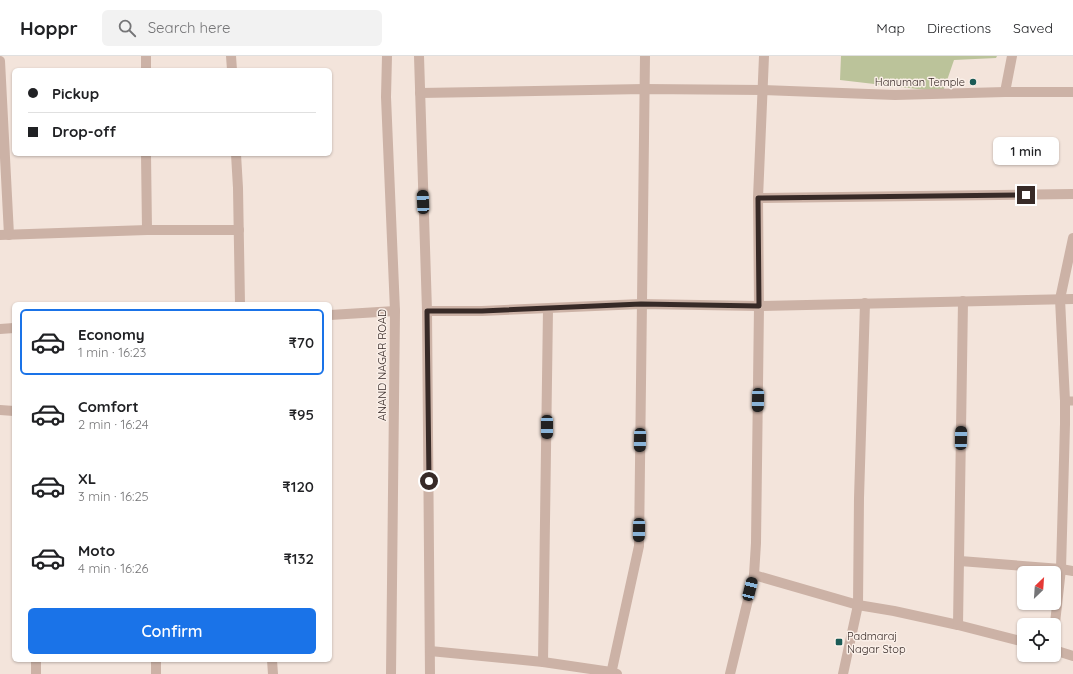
<!DOCTYPE html>
<meta charset="utf-8">
<style>
body{margin:0;font-family:Quicksand,sans-serif;background:#f2f2f2;color:#202124;height:100vh;display:flex;flex-direction:column;font-size:15px;white-space:nowrap}
*{box-sizing:border-box;margin:0}
p{font-size:13px;color:#757577}
.icon{flex:none;width:22px;height:22px;fill:none;stroke:currentColor;stroke-width:2;stroke-linecap:round;stroke-linejoin:round}
.map{position:relative;flex:1;overflow:hidden}
.drawer{position:absolute;left:12px;top:246px;width:320px;height:360px;display:flex;flex-direction:column;background:#fff;border-radius:6px;box-shadow:0 1px 3px #0004}
.drawer>*{flex:none}
.top-card{position:absolute;left:12px;top:12px;width:320px;height:88px;border-radius:6px;box-shadow:0 1px 3px #0004;display:grid;align-content:center;height:88px;padding:0 16px;background:#fff}
.needle{width:26px;rotate:25deg}
.controls{position:absolute;left:1017px;top:510px;display:grid;gap:8px}
.controls a{display:grid;place-items:center;width:44px;height:44px;border-radius:6px;background:#fff;box-shadow:0 1px 3px #0004;font-size:20px}
.end{position:absolute;width:18px;height:18px;margin:-9px;border:5px solid #372a27;background:#fff;box-shadow:0 0 0 2px #fff}
.from{border-radius:50%}
.bubble{position:absolute;height:28px;border-radius:6px;background:#fff;box-shadow:0 1px 3px #0004;font-size:13px;font-weight:600;line-height:28px;text-align:center}
.car{position:absolute;width:12px;height:24px;margin:-12px -6px;border-radius:5px;box-shadow:0 0 3px 1px #0007;background:linear-gradient(#222 24%,#8ab4d8 0 40%,#222 0 76%,#8ab4d8 0 86%,#222 0)}
.top-card b{display:flex;align-items:center;gap:14px;height:38px;font-size:15px}
.top-card b+b{border-top:1px solid #e0e0e0}
.top-card i{width:10px;height:10px;background:#202124}
ul{padding:7px 0 0;list-style:none}
li{display:flex;align-items:center;gap:12px;height:66px;margin:0 8px 6px;padding:0 8px;border:2px solid transparent;border-radius:6px}
li div{flex:1}
li b{display:block;font-size:15px}
li em{font-style:normal;font-weight:600}
li.current{border-color:#1a73e8}
li>.icon{width:36px;height:36px;stroke-width:1.5}
.primary-button{display:flex;gap:8px;margin-top:auto;padding:8px 16px}
.primary-button a{flex:1;height:46px;border-radius:6px;background:#1a73e8;color:#fff;font-size:16px;font-weight:600;line-height:46px;text-align:center}
header{display:flex;align-items:center;gap:24px;box-sizing:border-box;height:56px;padding:0 20px;background:#fff;border-bottom:1px solid #e0e0e0}
header strong{font-size:19px}
nav{display:flex;gap:22px;margin-inline-start:auto;font-size:14px}
.search{width:280px;height:36px;background:#f2f2f2;display:flex;align-items:center;gap:10px;box-sizing:border-box;padding:0 14px;border-radius:6px;color:#757577;font-size:15px}
.map>svg:first-child{display:block}
</style>
<header>
<strong>Hoppr</strong>
<div class="search"><svg class="icon" aria-label="search" viewBox="0 0 24 24"><circle cx="10" cy="10" r="6"/><path d="M15 15l6 6"/></svg>Search here</div>
<nav><a>Map</a><a>Directions</a><a>Saved</a></nav>
</header>
<div class="map">
<svg width="1073" height="618" viewBox="0 0 1073 618">
<rect width="100%" height="100%" fill="#f3e4db"/>
<polygon fill="#bbc39a" points="841,0 997,0 996,2 954,4 943,36 840,24"/>
<g fill="none" stroke-linecap="round" stroke-linejoin="round">
<polyline stroke="#ccb2a6" stroke-width="9" points="1065,345 1073,345"/>
<g stroke="#ccb2a6" stroke-width="10">
<polyline points="146,0 146,14"/>
<polyline points="231,0 232,14"/>
<polyline points="419,0 427,255 430,618"/>
<polyline points="0,5 9,179"/>
<polyline points="1005,36 1012,0"/>
<polyline points="420,37 644,33 763,34 895,39 1005,36 1073,36"/>
<polyline points="146,98 147,174"/>
<polyline points="236,98 238,132 240,248"/>
<polyline points="758,142 1073,138"/>
<polyline points="0,179 147,174 239,174"/>
<polyline points="427,255 482,255 641,248 759,250 1073,243"/>
<polyline points="330,259 395,255"/>
<polyline points="0,273 14,272"/>
<polyline points="0,354 14,355"/>
<polyline points="960,505 1061,513 1073,515"/>
<polyline points="754,519 858,549 894,555 958,569 1024,586"/>
<polyline points="958,569 963,245"/>
<polyline points="1054,576 1061,513 1065,368 1065,345 1060,243 1073,182"/>
<polyline points="1054,594 1073,600"/>
<polyline points="430,595 543,606 611,616 617,618"/>
<polyline points="272,604 273,618"/>
<polyline points="543,606 548,253"/>
<polyline points="36,618 36,604"/>
<polyline points="156,618 156,604"/>
<polyline points="611,618 639,490 645,0"/>
<polyline points="730,618 754,519 756,487 759,250 758,142 764,0"/>
<polyline points="843,618 858,549 859,442 865,247"/>
</g>
<polyline stroke="#ccb2a6" stroke-width="10" points="387,0 386,41 395,255 391,618"/>
</g>
<g fill="none" stroke-linecap="round" stroke-linejoin="round">
<polyline stroke="#372a27" stroke-width="5" points="429,425 427,255 482,255 641,248 759,250 758,142 1026,139"/>
</g>
<g fill="#1b5b56" stroke="#faefe8" stroke-width="1.5">
<circle cx="973" cy="26" r="4"/>
<rect x="835" y="582" width="8" height="8" rx="2"/>
</g>
<g text-anchor="middle" stroke-width="3" stroke-linejoin="round" paint-order="stroke">
<g font-size="11" fill="#372a27" stroke="#faefe8" text-anchor="end">
<text x="965" y="30">Hanuman Temple</text>
<text x="847" y="584" text-anchor="start">Padmaraj<tspan x="847" dy="13">Nagar Stop</tspan></text>
</g>
<g font-size="11" fill="#372a27" stroke="#faefe8">
<text transform="translate(382 309) rotate(-90)" y="4">ANAND NAGAR ROAD</text>
</g>
</g>
</svg>
<div class="controls">
<a><svg class="needle" viewBox="-14 -14 28 28"><path d="M0-13l5 13h-10z" fill="#e53935"/><path d="M0 13l5-13h-10z" fill="#757577"/></svg></a>
<a><svg class="icon" aria-label="locate" viewBox="0 0 24 24"><circle cx="12" cy="12" r="6"/><path d="M12 2v4M12 18v4M2 12h4M18 12h4"/></svg></a>
</div>
<i class="end from" style="left:429px;top:425px"></i>
<i class="end" style="left:1026px;top:139px"></i>
<div class="bubble" style="left:993px;top:81px;width:66px">1 min</div>
<i class="car" style="left:423px;top:146px;rotate:358deg"></i>
<i class="car" style="left:758px;top:344px;rotate:181deg"></i>
<i class="car" style="left:547px;top:371px;rotate:180deg"></i>
<i class="car" style="left:961px;top:382px;rotate:1deg"></i>
<i class="car" style="left:640px;top:384px;rotate:181deg"></i>
<i class="car" style="left:639px;top:474px;rotate:181deg"></i>
<i class="car" style="left:750px;top:533px;rotate:14deg"></i>
<div class="top-card">
<b><i class="from"></i>Pickup</b>
<b><i></i>Drop-off</b>
</div>
<section class="drawer">
<ul>
<li class="current"><svg class="icon" aria-label="car" viewBox="0 0 24 24"><path d="M5 17H2v-5l4-1 3-4h7l3 4 3 1v5h-3M9 17h6M6 11h13"/><circle cx="7" cy="17" r="2"/><circle cx="17" cy="17" r="2"/></svg><div><b>Economy</b><p>1 min · 16:23</p></div><em>₹70</em></li>
<li><svg class="icon" aria-label="car" viewBox="0 0 24 24"><path d="M5 17H2v-5l4-1 3-4h7l3 4 3 1v5h-3M9 17h6M6 11h13"/><circle cx="7" cy="17" r="2"/><circle cx="17" cy="17" r="2"/></svg><div><b>Comfort</b><p>2 min · 16:24</p></div><em>₹95</em></li>
<li><svg class="icon" aria-label="car" viewBox="0 0 24 24"><path d="M5 17H2v-5l4-1 3-4h7l3 4 3 1v5h-3M9 17h6M6 11h13"/><circle cx="7" cy="17" r="2"/><circle cx="17" cy="17" r="2"/></svg><div><b>XL</b><p>3 min · 16:25</p></div><em>₹120</em></li>
<li><svg class="icon" aria-label="car" viewBox="0 0 24 24"><path d="M5 17H2v-5l4-1 3-4h7l3 4 3 1v5h-3M9 17h6M6 11h13"/><circle cx="7" cy="17" r="2"/><circle cx="17" cy="17" r="2"/></svg><div><b>Moto</b><p>4 min · 16:26</p></div><em>₹132</em></li>
</ul>
<div class="primary-button"><a>Confirm</a></div>
</section>
</div>
